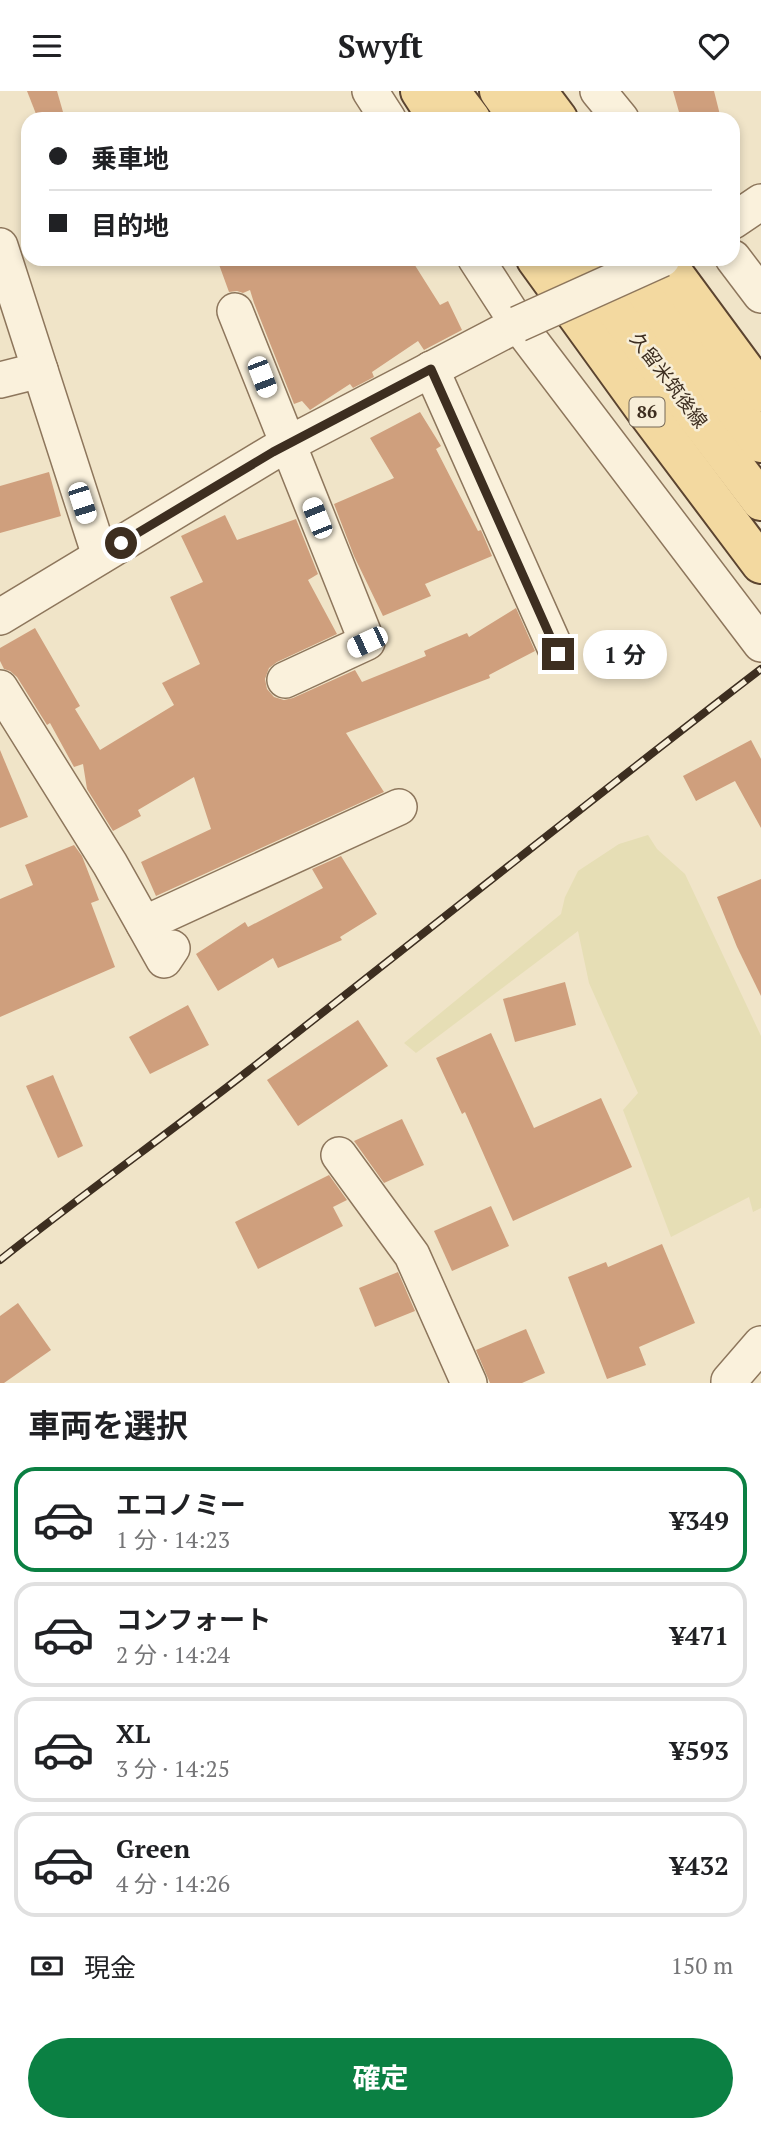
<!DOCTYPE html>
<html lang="ja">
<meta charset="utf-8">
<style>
body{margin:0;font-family:"PT Serif","Noto Sans JP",serif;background:#f6f6f6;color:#202124;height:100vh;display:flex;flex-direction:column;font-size:26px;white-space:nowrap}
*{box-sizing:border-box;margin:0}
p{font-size:23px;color:#757577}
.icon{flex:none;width:38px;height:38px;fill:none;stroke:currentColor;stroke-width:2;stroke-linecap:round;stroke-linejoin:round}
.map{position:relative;height:1292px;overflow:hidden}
.drawer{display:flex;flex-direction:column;background:#fff;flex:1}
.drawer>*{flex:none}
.hud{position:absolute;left:21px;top:21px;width:719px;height:154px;border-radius:21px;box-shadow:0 4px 10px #0003;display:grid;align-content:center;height:154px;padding:0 28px;background:#fff}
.end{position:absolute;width:32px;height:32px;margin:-16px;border:9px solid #3d2e20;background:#fff;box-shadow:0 0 0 4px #fff}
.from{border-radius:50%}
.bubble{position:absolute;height:49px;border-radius:24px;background:#fff;box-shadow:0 4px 10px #0003;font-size:23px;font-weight:700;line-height:49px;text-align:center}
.car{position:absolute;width:21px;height:42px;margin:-21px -10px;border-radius:9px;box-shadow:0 0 5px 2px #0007;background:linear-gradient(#fff 24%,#345 0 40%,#fff 0 76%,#345 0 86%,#fff 0)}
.hud b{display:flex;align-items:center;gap:24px;height:66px;font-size:26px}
.hud b+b{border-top:2px solid #e0e0e0}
.hud i{width:18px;height:18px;background:#202124}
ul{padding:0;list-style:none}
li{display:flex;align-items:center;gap:21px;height:105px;margin:0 14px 10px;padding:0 14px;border:4px solid #e0e0e0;border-radius:21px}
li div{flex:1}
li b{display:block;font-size:26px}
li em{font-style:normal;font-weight:700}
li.current{border-color:#0b8043}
li>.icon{width:63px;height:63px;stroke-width:1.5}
h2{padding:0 28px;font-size:32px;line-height:84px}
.pay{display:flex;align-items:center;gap:18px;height:77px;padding:0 28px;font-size:26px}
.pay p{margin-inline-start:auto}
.primary-button{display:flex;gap:14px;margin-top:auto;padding:14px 28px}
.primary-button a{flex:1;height:80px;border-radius:42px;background:#0b8043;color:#fff;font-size:28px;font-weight:700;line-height:80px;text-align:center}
header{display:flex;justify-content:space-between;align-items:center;height:91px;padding:0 28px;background:#fff;font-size:32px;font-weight:700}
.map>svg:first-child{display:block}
</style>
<header><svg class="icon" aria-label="menu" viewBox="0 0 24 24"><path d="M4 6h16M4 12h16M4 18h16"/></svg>Swyft<svg class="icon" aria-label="heart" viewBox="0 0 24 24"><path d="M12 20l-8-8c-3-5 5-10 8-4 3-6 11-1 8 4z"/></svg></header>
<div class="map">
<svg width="761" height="1292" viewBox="0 0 761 1292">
<rect width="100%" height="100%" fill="#f0e4c8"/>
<polygon fill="#e6deb5" points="648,744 657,758 685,783 761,945 761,1117 753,1121 749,1106 671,1146 623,1019 638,1002 589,892 578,840 416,962 404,952 561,823 565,806 578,780 619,753"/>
<g fill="#cf9f7d">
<polygon points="27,0 57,0 65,28 38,28"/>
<polygon points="673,0 714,0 721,28 681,28"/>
<polygon points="217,168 411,168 440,214 448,210 462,239 424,259 418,250 372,281 374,286 353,297 350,293 310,319 302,310 294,313 254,212 250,199 243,202 237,200 229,201"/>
<polygon points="420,321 441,355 436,358 478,440 481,439 492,465 425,493 431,505 383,525 354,465 334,413 394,387 370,347"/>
<polygon points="49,381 61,425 0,442 0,395"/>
<polygon points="225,424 237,449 296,428 318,483 308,489 337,543 277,571 269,577 265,588 267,598 274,606 284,609 293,607 355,579 362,591 426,565 424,560 467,542 469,546 516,517 535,560 489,584 490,587 346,642 384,701 156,805 141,771 211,738 194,686 138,719 141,725 113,740 87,698 83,673 74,676 50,632 47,634 17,586 10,580 4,578 0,570 0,557 35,537 80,615 75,618 100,659 174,614 162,592 200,573 170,506 203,491 181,445"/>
<polygon points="751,649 761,668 761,737 735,690 696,710 683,685"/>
<polygon points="0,659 28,726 0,737"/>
<polygon points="74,754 82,765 99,809 91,812 115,876 0,926 0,808 33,794 25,774"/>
<polygon points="341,765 377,823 340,846 342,849 278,877 273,867 218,900 196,863 245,831 248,836 323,797 312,778"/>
<polygon points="761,788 761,905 737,856 717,806"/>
<polygon points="565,891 576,934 515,951 503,908"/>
<polygon points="188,914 209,954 150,983 129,946"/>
<polygon points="358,929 388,975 298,1035 267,989"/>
<polygon points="491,942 534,1037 601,1007 632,1076 513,1130 465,1021 462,1023 436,967"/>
<polygon points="53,984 83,1055 58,1067 26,995"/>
<polygon points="402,1028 424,1074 384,1092 354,1050"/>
<polygon points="329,1084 347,1109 333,1116 343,1135 258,1178 235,1131"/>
<polygon points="491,1115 509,1155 452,1180 434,1140"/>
<polygon points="662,1153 695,1232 639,1256 646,1274 607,1288 568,1186 606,1171 608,1176"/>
<polygon points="398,1181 415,1220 375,1236 359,1197"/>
<polygon points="18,1212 51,1259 4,1292 0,1292 0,1225"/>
<polygon points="526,1238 545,1282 522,1292 490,1292 476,1259"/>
</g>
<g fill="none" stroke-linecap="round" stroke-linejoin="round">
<defs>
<g id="street">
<polyline points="370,0 388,28"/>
<polyline points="598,0 621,28"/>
<polyline points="733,130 761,111"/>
<polyline points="0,155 100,465"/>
<polyline points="733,167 761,204"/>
<polyline points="476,168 518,233 761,553"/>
<polyline points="235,220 367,551 285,589"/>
<polyline points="431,278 558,563"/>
<polyline points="0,289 40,279"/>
<polyline points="0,526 273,361 518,233"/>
<polyline points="0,597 110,773 164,869 172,857"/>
<polyline points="144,833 399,716"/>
<polyline points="339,1064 412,1164 469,1292"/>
<polyline points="729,1292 729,1290 761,1253"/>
</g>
<g id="primary">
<polyline points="420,0 438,28"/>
<polyline points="450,0 471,28"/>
<polyline points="499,0 519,28"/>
<polyline points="537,0 558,28"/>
<polyline points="536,168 646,320 761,473"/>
<polyline points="577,168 761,410"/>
<polyline points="621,168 761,352"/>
<polyline points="663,168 761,301"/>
</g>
</defs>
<use href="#street" stroke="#8d765c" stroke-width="38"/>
<use href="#primary" stroke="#5b4430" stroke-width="42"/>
<use href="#street" stroke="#faf1dc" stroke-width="35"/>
<use href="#primary" stroke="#f3d9a0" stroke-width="38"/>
<defs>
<path id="rail" d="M0,1169C82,1104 166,1044 248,980C420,846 589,710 761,578"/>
</defs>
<use href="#rail" stroke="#3d2e20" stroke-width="8"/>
<use href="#rail" stroke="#f7eed8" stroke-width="5" stroke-dasharray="16" stroke-linecap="butt"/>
<defs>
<polyline id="street-bridge" points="518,233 662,168"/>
</defs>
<use href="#street-bridge" stroke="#8d765c" stroke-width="38" stroke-linecap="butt"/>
<use href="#street-bridge" stroke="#faf1dc" stroke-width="35"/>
</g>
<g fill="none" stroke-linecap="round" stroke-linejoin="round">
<polyline stroke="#3d2e20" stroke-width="9" points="121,452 273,361 431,278 558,563"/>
</g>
<g text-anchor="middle" stroke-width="5" stroke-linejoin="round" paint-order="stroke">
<rect fill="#f7eed8" stroke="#756857" stroke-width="2" x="629.5" y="306.5" width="35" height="29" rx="5"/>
<g font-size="18" font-weight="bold" fill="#3d2e20">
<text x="647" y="327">86</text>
</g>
<g font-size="19" fill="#3d2e20" stroke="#f7eed8">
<text transform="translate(669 289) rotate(53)" y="7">久留米筑後線</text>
</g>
</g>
</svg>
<i class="end from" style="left:121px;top:452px"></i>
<i class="end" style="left:558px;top:563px"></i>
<div class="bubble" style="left:583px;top:539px;width:84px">1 分</div>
<i class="car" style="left:262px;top:286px;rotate:159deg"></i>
<i class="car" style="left:82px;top:412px;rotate:162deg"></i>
<i class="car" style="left:317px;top:427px;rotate:338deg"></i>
<i class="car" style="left:367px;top:551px;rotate:245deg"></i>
<div class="hud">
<b><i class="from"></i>乗車地</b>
<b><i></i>目的地</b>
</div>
</div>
<section class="drawer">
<h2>車両を選択</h2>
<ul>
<li class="current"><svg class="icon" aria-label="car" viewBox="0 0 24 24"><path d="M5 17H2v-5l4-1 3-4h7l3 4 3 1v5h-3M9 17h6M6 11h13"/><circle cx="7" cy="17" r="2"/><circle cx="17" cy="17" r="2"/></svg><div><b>エコノミー</b><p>1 分 · 14:23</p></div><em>¥349</em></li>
<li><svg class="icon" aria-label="car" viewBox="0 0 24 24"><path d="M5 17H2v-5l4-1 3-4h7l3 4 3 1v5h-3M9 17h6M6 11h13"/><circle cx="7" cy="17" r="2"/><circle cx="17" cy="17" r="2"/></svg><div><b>コンフォート</b><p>2 分 · 14:24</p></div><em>¥471</em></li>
<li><svg class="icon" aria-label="car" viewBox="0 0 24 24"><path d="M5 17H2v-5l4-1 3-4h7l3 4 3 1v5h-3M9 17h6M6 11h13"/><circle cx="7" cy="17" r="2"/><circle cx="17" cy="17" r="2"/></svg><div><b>XL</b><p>3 分 · 14:25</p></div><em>¥593</em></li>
<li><svg class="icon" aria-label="car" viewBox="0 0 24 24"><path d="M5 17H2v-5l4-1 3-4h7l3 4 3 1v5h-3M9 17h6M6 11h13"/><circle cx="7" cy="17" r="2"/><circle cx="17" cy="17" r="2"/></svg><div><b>Green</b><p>4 分 · 14:26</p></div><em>¥432</em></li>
</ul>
<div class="pay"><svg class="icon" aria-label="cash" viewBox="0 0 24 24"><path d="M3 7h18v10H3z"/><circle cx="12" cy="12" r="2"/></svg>現金<p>150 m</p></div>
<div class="primary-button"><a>確定</a></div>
</section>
